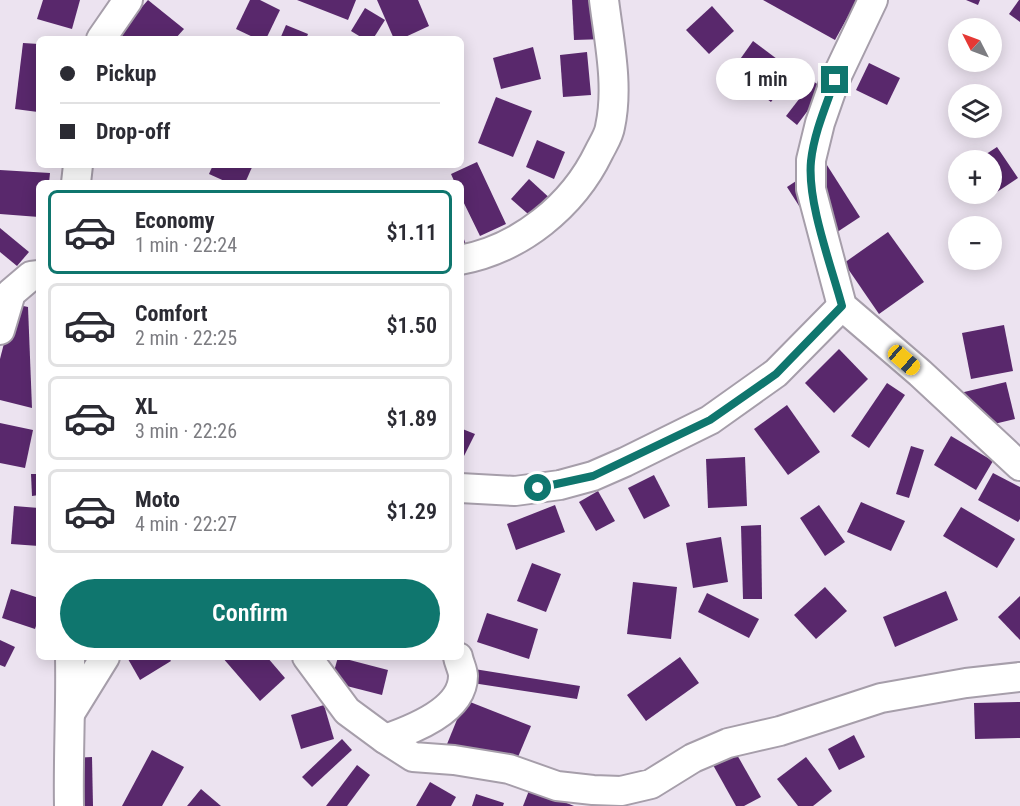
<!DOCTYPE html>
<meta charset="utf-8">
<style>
body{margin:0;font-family:"Roboto Condensed",sans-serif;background:#f2f2f3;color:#2b2b33;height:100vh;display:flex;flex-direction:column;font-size:22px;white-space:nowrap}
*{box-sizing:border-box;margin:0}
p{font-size:20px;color:#7c7c81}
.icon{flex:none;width:33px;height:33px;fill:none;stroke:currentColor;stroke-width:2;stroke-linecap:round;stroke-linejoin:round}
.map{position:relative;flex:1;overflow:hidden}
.panel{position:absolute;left:36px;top:180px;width:428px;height:480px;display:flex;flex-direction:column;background:#fff;border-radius:9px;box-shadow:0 3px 15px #0003}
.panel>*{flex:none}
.top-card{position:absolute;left:36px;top:36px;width:428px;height:132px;border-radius:9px;box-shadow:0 3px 15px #0003;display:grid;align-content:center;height:132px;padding:0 24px;background:#fff}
.needle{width:39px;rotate:312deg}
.controls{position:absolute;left:948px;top:18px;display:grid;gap:12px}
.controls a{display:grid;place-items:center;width:54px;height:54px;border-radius:50%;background:#fff;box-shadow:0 3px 15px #0003;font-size:30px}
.end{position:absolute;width:27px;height:27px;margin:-14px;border:8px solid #0f766e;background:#fff;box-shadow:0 0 0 3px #fff}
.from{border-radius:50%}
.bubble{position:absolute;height:42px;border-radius:21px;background:#fff;box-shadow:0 3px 15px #0003;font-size:20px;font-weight:600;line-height:42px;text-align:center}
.car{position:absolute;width:18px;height:36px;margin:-18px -9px;border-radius:8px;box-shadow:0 0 4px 2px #0007;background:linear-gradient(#f5c518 24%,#345 0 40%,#f5c518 0 76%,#345 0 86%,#f5c518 0)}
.top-card b{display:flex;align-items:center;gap:21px;height:57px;font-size:22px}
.top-card b+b{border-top:2px solid #e1e1e2}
.top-card i{width:15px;height:15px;background:#2b2b33}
ul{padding:10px 0 0;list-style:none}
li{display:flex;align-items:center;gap:18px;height:84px;margin:0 12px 9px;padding:0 12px;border:3px solid #e1e1e2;border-radius:9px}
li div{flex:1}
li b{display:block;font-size:22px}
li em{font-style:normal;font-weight:600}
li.current{border-color:#0f766e}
li>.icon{width:54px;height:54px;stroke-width:1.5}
.button{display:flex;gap:12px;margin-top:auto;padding:12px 24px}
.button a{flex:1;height:69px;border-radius:36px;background:#0f766e;color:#fff;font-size:24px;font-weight:600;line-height:69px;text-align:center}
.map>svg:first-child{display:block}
</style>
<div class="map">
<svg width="1020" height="806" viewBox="0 0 1020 806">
<rect width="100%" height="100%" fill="#ece3f0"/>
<g fill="#59286c">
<polygon points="43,0 80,0 72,29 37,19"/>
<polygon points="148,0 184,29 175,39 114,39"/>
<polygon points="250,0 260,0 280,10 266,39 257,39 236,29"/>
<polygon points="297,0 356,0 348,20"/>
<polygon points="377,0 418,0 429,26 401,39 394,39"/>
<polygon points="572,0 604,0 606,39 574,40"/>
<polygon points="763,0 857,0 835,40"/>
<polygon points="966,0 980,0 978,5"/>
<polygon points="1019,0 1020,0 1020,22 1009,14"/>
<polygon points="712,6 734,31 709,54 686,30"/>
<polygon points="365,8 385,20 373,39 364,39 351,31"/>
<polygon points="286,25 308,34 306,39 280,39"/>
<polygon points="753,41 793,71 771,102 731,72"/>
<polygon points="23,43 39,44 38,112 15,109"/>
<polygon points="533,47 541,79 501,89 493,58"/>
<polygon points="587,52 591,95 563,97 560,55"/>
<polygon points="869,63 900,78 887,105 856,90"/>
<polygon points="813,81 824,89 797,125 786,116"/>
<polygon points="496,97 532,111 513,157 478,143"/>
<polygon points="537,140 565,152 554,179 526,167"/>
<polygon points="997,147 1018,178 994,194 992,190 992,160 977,160"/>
<polygon points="477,162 506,224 480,236 460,195 460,183 455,183 451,174"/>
<polygon points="825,162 860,217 822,242 787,187"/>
<polygon points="213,165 253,165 245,183 229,183 209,174"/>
<polygon points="0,170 50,173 49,183 39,183 39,217 0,214"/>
<polygon points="529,179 554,202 536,221 511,199"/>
<polygon points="0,228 29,252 17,266 0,252"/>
<polygon points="460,228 466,245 460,247"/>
<polygon points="888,232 924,282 879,314 844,263"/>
<polygon points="14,304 28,307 32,408 0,400 0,359"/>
<polygon points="1004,325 1013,371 971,379 962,333"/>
<polygon points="839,349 868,379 834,413 805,383"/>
<polygon points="1006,382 1015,419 969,430 960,393"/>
<polygon points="887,383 905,395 869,448 851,436"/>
<polygon points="787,405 820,452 788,475 754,429"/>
<polygon points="0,423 33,430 25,468 0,463"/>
<polygon points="460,428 475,434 460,464"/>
<polygon points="951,436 993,461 976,490 934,465"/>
<polygon points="911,446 924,450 909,498 896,494"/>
<polygon points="745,457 747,506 708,508 706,459"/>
<polygon points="993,473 1020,487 1020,519 1018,522 978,500"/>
<polygon points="31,474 39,474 39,495 32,496"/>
<polygon points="654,475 670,506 644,519 628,488"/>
<polygon points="598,491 615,521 596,531 579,502"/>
<polygon points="861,502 905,521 891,551 847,532"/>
<polygon points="555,505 565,532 516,550 507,524"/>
<polygon points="819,505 845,542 825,556 800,518"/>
<polygon points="14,506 39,508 39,546 11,544"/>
<polygon points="961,507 1015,539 997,568 943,536"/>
<polygon points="761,525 762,599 743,599 741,526"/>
<polygon points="721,537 728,582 693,588 686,543"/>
<polygon points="532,563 561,574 546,612 517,601"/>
<polygon points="633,582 677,587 671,639 627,634"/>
<polygon points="825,587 847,611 816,639 794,615"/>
<polygon points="11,589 39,598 39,617 35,629 2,618"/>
<polygon points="946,591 958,620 895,647 883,617"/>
<polygon points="707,593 759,619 749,638 698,612"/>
<polygon points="1020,596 1020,640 998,617"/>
<polygon points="487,613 538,629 529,659 477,642"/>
<polygon points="0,640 15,647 5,667 0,665"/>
<polygon points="132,657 168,657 171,661 140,680 128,659"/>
<polygon points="222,657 267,657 285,678 260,701"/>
<polygon points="338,657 388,670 382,695 331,682"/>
<polygon points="680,657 699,683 646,721 627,695"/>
<polygon points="468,668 580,686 577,699 466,682"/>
<polygon points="465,700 531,726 510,776 445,749"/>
<polygon points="1020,702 1020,738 975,739 974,703"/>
<polygon points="324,705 334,739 301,749 291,715"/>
<polygon points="854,735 865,757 839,770 828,749"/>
<polygon points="342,739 352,750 312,787 302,777"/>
<polygon points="152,750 184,767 162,806 122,806"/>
<polygon points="736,753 761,797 744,806 736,806 713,765"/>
<polygon points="92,757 93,806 73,806 71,758"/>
<polygon points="806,757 832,791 813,806 798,806 777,779"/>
<polygon points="357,765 370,775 347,806 326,806"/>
<polygon points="430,782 456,797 451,806 416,806"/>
<polygon points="530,788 574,806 523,806"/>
<polygon points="201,789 221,806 187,806"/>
<polygon points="476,794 504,803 503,806 472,806"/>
</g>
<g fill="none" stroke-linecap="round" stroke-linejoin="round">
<defs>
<g id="minor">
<polyline points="873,0 835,80 820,123 811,160 811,189 842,306 920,373 1020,466"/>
<polyline points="101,39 128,0"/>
<polyline points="76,183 78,165"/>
<path d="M460,260C520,249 573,206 599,152C603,144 609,135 610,127C619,86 609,41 604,0"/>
<polyline points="0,330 11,293 31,276 39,275"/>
<polyline points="460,488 515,491 560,485 593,476 625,462 710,420 776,373 842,306"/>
<polyline points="307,657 347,711 385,739 413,757 454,760 509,769 557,786 593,790 621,791 651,784 693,758 728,743 780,731 881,698 966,683 1020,677"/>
<polyline points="71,712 105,657"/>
<path d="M385,739C411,730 463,711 463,676C463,670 459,663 458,657"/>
<path d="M69,806C68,756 71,707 70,657"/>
</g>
</defs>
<use href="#minor" stroke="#a69eaa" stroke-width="32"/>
<use href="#minor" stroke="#fff" stroke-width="28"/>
</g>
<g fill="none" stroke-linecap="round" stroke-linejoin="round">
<path stroke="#0f766e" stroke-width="8" d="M538,488L593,476L710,420L776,374L842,306C831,265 807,202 811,161C814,133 826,106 835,80"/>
</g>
</svg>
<div class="controls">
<a><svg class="needle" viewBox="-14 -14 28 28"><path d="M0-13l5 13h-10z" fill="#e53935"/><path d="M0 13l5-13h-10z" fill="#7c7c81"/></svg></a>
<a><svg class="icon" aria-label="layers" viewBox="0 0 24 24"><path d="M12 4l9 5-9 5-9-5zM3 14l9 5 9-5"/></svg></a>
<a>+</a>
<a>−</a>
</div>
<i class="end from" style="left:538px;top:488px"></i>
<i class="end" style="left:835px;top:80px"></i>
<div class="bubble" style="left:716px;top:58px;width:99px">1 min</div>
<i class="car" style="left:904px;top:360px;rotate:131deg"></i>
<div class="top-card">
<b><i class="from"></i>Pickup</b>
<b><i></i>Drop-off</b>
</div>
<section class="panel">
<ul>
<li class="current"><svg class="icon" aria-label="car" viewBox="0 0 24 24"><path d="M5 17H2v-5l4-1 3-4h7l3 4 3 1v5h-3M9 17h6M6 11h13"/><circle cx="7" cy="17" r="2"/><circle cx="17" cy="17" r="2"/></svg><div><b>Economy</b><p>1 min · 22:24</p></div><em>$1.11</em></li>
<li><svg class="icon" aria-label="car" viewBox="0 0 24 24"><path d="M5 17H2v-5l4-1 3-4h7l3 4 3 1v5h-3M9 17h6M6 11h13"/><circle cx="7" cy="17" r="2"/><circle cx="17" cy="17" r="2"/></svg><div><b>Comfort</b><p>2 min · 22:25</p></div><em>$1.50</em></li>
<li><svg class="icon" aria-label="car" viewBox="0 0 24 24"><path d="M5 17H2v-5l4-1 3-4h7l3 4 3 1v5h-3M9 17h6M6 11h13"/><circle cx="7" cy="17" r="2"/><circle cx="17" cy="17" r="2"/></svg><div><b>XL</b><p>3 min · 22:26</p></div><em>$1.89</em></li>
<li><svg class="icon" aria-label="car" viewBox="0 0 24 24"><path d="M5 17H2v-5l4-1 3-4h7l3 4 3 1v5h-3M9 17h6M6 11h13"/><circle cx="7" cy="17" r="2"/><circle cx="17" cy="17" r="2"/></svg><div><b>Moto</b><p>4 min · 22:27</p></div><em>$1.29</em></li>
</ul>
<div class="button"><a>Confirm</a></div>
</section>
</div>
